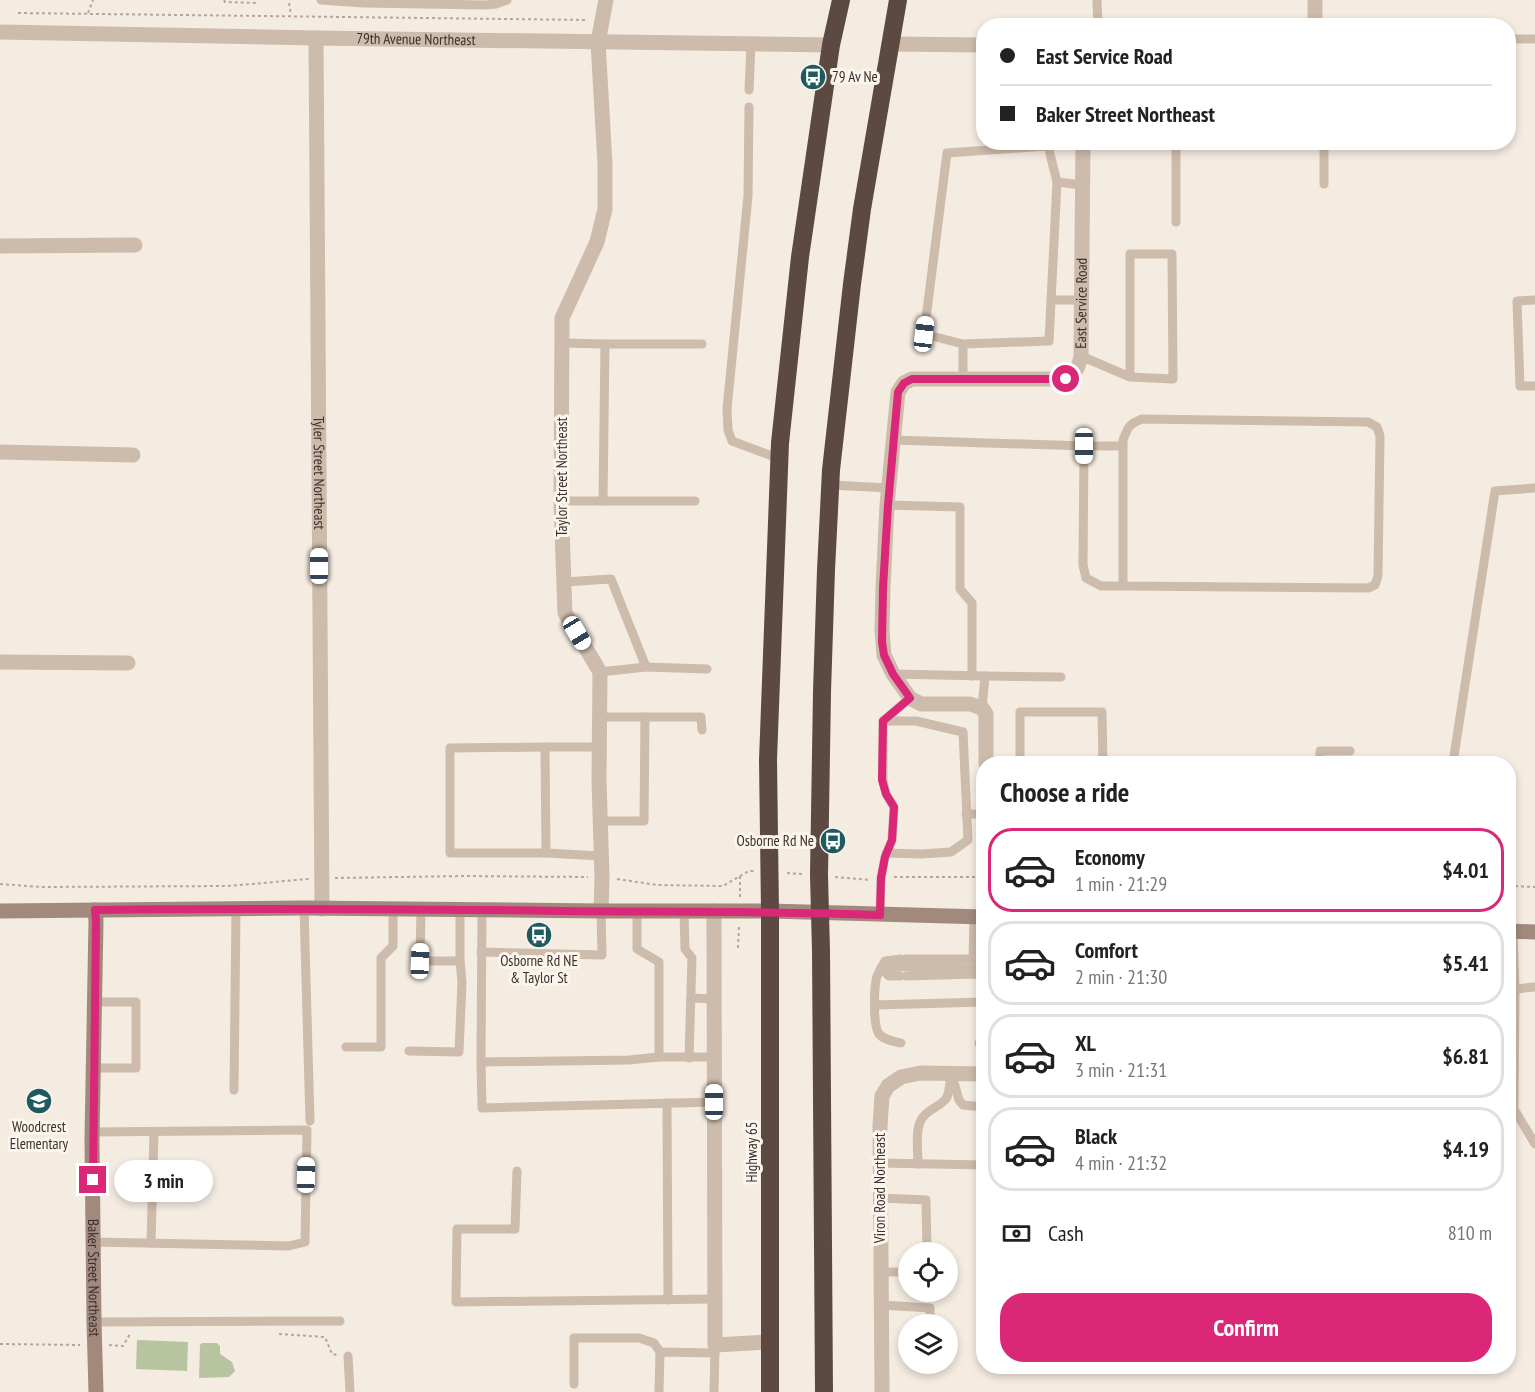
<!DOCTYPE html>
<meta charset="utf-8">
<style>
body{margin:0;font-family:"PT Sans Narrow",sans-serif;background:#f2f2f2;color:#222;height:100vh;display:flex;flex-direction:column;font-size:22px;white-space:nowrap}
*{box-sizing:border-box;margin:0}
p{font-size:20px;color:#767676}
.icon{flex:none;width:33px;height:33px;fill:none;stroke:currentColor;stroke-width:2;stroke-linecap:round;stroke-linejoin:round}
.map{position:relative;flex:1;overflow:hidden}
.panel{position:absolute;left:976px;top:756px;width:540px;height:618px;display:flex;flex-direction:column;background:#fff;border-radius:24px;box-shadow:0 3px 9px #0003}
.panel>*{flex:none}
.guide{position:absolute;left:976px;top:18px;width:540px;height:132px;border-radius:24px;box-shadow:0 3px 9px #0003;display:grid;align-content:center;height:132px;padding:0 24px;background:#fff}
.fabs{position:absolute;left:898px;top:1242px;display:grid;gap:12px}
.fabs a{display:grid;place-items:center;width:60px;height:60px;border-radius:50%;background:#fff;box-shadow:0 3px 9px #0003;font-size:30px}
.end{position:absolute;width:27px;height:27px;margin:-14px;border:8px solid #db2777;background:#fff;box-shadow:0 0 0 3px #fff}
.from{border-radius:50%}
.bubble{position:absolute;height:42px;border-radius:21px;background:#fff;box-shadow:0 3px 9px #0003;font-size:20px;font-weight:700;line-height:42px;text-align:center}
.car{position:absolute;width:18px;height:36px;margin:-18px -9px;border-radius:8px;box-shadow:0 0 4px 2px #0007;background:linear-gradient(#fff 24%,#345 0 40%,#fff 0 76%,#345 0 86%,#fff 0)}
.guide b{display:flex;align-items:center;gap:21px;height:57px;font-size:22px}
.guide b+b{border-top:2px solid #e0e0e0}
.guide i{width:15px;height:15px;background:#222}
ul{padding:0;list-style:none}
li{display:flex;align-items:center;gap:18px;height:84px;margin:0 12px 9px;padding:0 12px;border:3px solid #e0e0e0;border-radius:24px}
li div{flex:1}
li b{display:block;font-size:22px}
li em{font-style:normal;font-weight:700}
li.on{border-color:#db2777}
li>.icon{width:54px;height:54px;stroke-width:1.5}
h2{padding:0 24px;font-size:27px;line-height:72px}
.pay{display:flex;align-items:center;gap:15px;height:66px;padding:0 24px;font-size:22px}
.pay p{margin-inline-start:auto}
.action{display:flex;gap:12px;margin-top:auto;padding:12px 24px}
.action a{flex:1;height:69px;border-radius:24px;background:#db2777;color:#fff;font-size:24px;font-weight:700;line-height:69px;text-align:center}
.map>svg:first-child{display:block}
</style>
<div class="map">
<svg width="1535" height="1392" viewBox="0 0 1535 1392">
<rect width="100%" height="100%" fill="#f4ebe1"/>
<g fill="#b8c4a0">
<polygon points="137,1340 188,1342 187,1371 136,1369"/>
<polygon points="202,1343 217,1343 220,1346 220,1354 232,1362 235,1371 229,1377 199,1378 200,1345"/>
</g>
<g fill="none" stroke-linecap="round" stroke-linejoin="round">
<g stroke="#b9a596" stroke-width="2" stroke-dasharray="3 3" stroke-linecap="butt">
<polyline points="224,0 225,2 258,3"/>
<polyline points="289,3 291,15"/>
<polyline points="18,13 588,20"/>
<polyline points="88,13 93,0"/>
<polyline points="787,873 802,874"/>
<polyline points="835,877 871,880"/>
<polyline points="894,877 984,877"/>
<polyline points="335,878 465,876 588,877"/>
<polyline points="617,879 657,885 723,886 740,876 749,871 754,871"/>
<polyline points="0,884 41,887 228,886 309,879"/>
<polyline points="1509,886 1535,887"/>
<polyline points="740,897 740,876"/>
<polyline points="738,948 739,926"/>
<polyline points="279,1334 325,1337 332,1354 337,1355"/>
<polyline points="0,1344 80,1345"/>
<polyline points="109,1345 123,1346 130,1334"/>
</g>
<g stroke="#cdbbac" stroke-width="9">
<polyline points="321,0 364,3 485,5 496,4 507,0"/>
<polyline points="1097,0 1098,26"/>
<polyline points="1509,39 1535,39"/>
<polyline points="749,90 751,44"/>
<polyline points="749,107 748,196 727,409 728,430 732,441 780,459"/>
<polyline points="1176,142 1176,222"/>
<polyline points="1324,142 1324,184"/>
<polyline points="1057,182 1082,185"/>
<polyline points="1051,300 1082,300"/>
<polyline points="1535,300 1517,301 1520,386 1535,386"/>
<polyline points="605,344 702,344"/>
<polyline points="963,344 1049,341 1057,182 1048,146 947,153 924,334 963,344 963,379"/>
<polyline points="1081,356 1130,377 1173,379 1172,254 1130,254 1130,377"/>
<path d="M893,440L1084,446L1083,565L1086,578L1101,586H1123L1368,588L1375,585L1378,576L1380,436L1377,427L1368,422L1142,419C1129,424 1128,427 1123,440V586"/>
<polyline points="1084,446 1123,446"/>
<polyline points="831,485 889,488"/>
<polyline points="561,501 603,501 605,344 562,343"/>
<polyline points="603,501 695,501"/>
<polyline points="887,505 960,507 960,589 972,603 972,676"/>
<polyline points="564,582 611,579 646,667 600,672"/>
<polyline points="646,667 707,669"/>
<polyline points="893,674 985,676 982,708"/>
<polyline points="985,676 1061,677"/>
<polyline points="599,717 645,717 644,821 600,821"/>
<polyline points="645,717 701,717 702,730"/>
<polyline points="883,721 916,721 963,732 968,840 951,852 921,854 886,853"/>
<polyline points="545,747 450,748 450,853 546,853"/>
<polyline points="599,747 545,747 546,853 600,856"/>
<polyline points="1020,764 1020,712 1102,712 1103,764"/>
<polyline points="1320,764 1320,751 1350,751"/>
<polyline points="1454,764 1454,756 1495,491 1535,488"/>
<polyline points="966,814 984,814"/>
<polyline points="304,908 310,1121"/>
<polyline points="421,910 420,961 460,961 460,910"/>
<polyline points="482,910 481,1062 629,1060 659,1057 714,1057"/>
<polyline points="637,911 637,949 659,962 659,1057"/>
<polyline points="684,911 685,949 692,958 689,1058"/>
<polyline points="880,915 881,878 885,857 892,840 894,807 886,794 883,780 883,721 910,698"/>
<polyline points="1513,932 1515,989 1514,1109 1535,1144"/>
<polyline points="481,952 602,955 601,911"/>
<polyline points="906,959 973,959 984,960"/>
<polyline points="973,959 974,917"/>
<path d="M901,967L881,968C879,972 876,977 876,981C874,992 873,1026 879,1034C884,1040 893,1041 901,1043"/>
<polyline points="906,967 984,968"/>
<polyline points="900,976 889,976 881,968 885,961 901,959"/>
<polyline points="906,976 975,974 984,976"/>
<polyline points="1515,989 1535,987"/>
<polyline points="691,998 714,999"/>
<polyline points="875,1005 984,1002"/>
<polyline points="979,1043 984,1042"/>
<polyline points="346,1047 381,1047 381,958 393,946 393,909"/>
<polyline points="409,1051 459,1052 462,982 460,961"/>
<polyline points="481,1062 482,1108 715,1102"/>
<polyline points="94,1068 136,1068 136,1002 95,1002"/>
<polyline points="953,1079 959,1100 963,1105 984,1107"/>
<polyline points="234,1090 236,909"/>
<polyline points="667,1103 668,1300"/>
<polyline points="92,1132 307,1130 305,1242 289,1246 93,1242"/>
<polyline points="880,1163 984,1165"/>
<path d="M918,1164C918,1150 915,1132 921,1120C927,1108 942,1107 947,1097C950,1090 950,1081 951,1073"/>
<polyline points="517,1171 515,1229 457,1229 456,1302 715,1299"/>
<polyline points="880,1198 926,1200 927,1252"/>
<polyline points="151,1243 154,1132"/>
<polyline points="881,1272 909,1272"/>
<polyline points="881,1305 930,1308 930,1324"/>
<polyline points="94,1322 340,1321"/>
<polyline points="348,1356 350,1392"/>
<polyline points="574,1384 574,1338 639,1338 654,1343 660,1352"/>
<polyline points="659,1392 660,1352 715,1353"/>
<polyline points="714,1392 715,1347"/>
</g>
<g stroke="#cdbbac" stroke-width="15">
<polyline points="1315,26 1315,0"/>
<path id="s1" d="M0,32L316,38L831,45"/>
<path id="s2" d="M316,38L322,909"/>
<polyline points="890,44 984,45"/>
<polyline points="0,246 135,245"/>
<polyline points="0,452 133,455"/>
<polyline points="0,662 128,663"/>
<path id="s3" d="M986,764V714L982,708L970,704H921L910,698L893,674L884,655L882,630L883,588L887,505L898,392L904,383L912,379H1053C1072,378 1077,375 1081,356L1083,142"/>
<polyline points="601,911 602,877 599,780 600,672 565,613 561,501 562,318 597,242 605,209 605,164 598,42 606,0"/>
<polyline points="714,911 715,1345 769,1342"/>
<polyline points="882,1392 880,1126 882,1096 888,1086 901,1077 920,1073 984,1074"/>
</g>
<g stroke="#a18a7d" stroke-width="15">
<path id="s4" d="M95,910L96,921L92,1139L94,1322L96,1392"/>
<polyline points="0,911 304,908 601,911 770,911 984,917"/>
<polyline points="1509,931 1535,932"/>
</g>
<g stroke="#5c4a42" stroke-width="18">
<polyline points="770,1392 770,911 768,760 780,443 800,257 831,45 841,0"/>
<polyline points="824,1392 821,951 819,875 822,692 826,570 831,470 852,284 862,209 898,0"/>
</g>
</g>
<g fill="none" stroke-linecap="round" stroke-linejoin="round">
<path stroke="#db2777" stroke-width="8" d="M93,1180L96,921L95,910C251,908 407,909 563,911C669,912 774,911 880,915L881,878L885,857L892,840L894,807L886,794L882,780L883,721L910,698L893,674L884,655L882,642L883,588L888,505L898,392L904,383L912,379H1066"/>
</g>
<defs>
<symbol id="bus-disc" viewBox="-11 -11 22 22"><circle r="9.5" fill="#1f5a5e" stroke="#fbf5ee"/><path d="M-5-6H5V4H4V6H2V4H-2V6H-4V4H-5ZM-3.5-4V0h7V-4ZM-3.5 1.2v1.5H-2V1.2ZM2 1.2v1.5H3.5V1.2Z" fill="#fff"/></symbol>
<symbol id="school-disc" viewBox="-11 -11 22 22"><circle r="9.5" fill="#1f5a5e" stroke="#fbf5ee"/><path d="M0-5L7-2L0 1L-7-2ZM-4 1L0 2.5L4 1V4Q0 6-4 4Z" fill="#fff"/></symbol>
</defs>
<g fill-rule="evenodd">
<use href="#bus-disc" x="798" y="62" width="30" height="30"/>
<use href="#bus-disc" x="818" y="826" width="30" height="30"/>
<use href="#bus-disc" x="524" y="920" width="30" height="30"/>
<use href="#school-disc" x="24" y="1086" width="30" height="30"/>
</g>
<g text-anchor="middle" stroke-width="6" stroke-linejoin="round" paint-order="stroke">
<g font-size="15" fill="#3b302b" stroke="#fbf5ee">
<text dy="5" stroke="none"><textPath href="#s1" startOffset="416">79th Avenue Northeast</textPath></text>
<text dy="5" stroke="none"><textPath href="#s3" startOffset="700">East Service Road</textPath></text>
<text dy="5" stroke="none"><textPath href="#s2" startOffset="435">Tyler Street Northeast</textPath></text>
<text transform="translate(562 477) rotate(-90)" y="5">Taylor Street Northeast</text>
<text transform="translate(752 1152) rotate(-90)" y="5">Highway 65</text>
<text transform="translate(880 1188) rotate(-90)" y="5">Viron Road Northeast</text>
<text dy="5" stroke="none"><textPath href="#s4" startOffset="368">Baker Street Northeast</textPath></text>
</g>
<g font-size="15" fill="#3b302b" stroke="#fbf5ee">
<text x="832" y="82" text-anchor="start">79 Av Ne</text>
<text x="814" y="846" text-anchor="end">Osborne Rd Ne</text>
<text x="539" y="966">Osborne Rd NE<tspan x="539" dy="17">&amp; Taylor St</tspan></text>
<text x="39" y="1132">Woodcrest<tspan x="39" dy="17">Elementary</tspan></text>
</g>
</g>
</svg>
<div class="fabs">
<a><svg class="icon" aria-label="locate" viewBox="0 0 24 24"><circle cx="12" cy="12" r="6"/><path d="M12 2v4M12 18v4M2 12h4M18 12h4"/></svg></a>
<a><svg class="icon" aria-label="layers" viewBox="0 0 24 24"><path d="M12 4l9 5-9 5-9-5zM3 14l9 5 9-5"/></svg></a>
</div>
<i class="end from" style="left:1066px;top:379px"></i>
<i class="end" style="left:93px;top:1180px"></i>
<div class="bubble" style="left:114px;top:1160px;width:99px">3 min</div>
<i class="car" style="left:924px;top:334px;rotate:7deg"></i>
<i class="car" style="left:1084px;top:446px;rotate:180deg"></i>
<i class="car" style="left:319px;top:566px;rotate:0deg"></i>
<i class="car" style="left:577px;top:633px;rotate:149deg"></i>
<i class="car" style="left:420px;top:961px;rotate:2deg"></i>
<i class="car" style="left:714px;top:1102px;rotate:0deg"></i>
<i class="car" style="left:306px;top:1175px;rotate:1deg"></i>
<div class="guide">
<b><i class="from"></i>East Service Road</b>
<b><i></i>Baker Street Northeast</b>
</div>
<section class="panel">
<h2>Choose a ride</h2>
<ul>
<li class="on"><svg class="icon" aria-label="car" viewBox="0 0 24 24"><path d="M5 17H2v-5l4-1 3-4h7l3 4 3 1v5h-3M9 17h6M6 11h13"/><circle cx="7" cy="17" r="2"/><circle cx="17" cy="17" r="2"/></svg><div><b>Economy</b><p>1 min · 21:29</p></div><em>$4.01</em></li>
<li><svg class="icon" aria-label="car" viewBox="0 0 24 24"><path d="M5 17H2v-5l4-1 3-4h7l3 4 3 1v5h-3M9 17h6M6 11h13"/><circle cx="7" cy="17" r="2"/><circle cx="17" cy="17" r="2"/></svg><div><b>Comfort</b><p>2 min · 21:30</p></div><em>$5.41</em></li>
<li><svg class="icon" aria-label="car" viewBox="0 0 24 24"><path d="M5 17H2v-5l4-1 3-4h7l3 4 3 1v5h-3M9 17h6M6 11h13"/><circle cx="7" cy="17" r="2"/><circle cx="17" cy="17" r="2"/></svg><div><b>XL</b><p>3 min · 21:31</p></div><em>$6.81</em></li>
<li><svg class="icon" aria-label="car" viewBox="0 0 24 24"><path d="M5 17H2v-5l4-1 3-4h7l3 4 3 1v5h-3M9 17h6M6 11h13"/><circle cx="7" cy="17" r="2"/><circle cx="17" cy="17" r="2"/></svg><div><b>Black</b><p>4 min · 21:32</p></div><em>$4.19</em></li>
</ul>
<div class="pay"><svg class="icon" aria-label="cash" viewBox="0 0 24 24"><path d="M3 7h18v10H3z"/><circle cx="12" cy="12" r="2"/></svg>Cash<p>810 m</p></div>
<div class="action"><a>Confirm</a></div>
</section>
</div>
